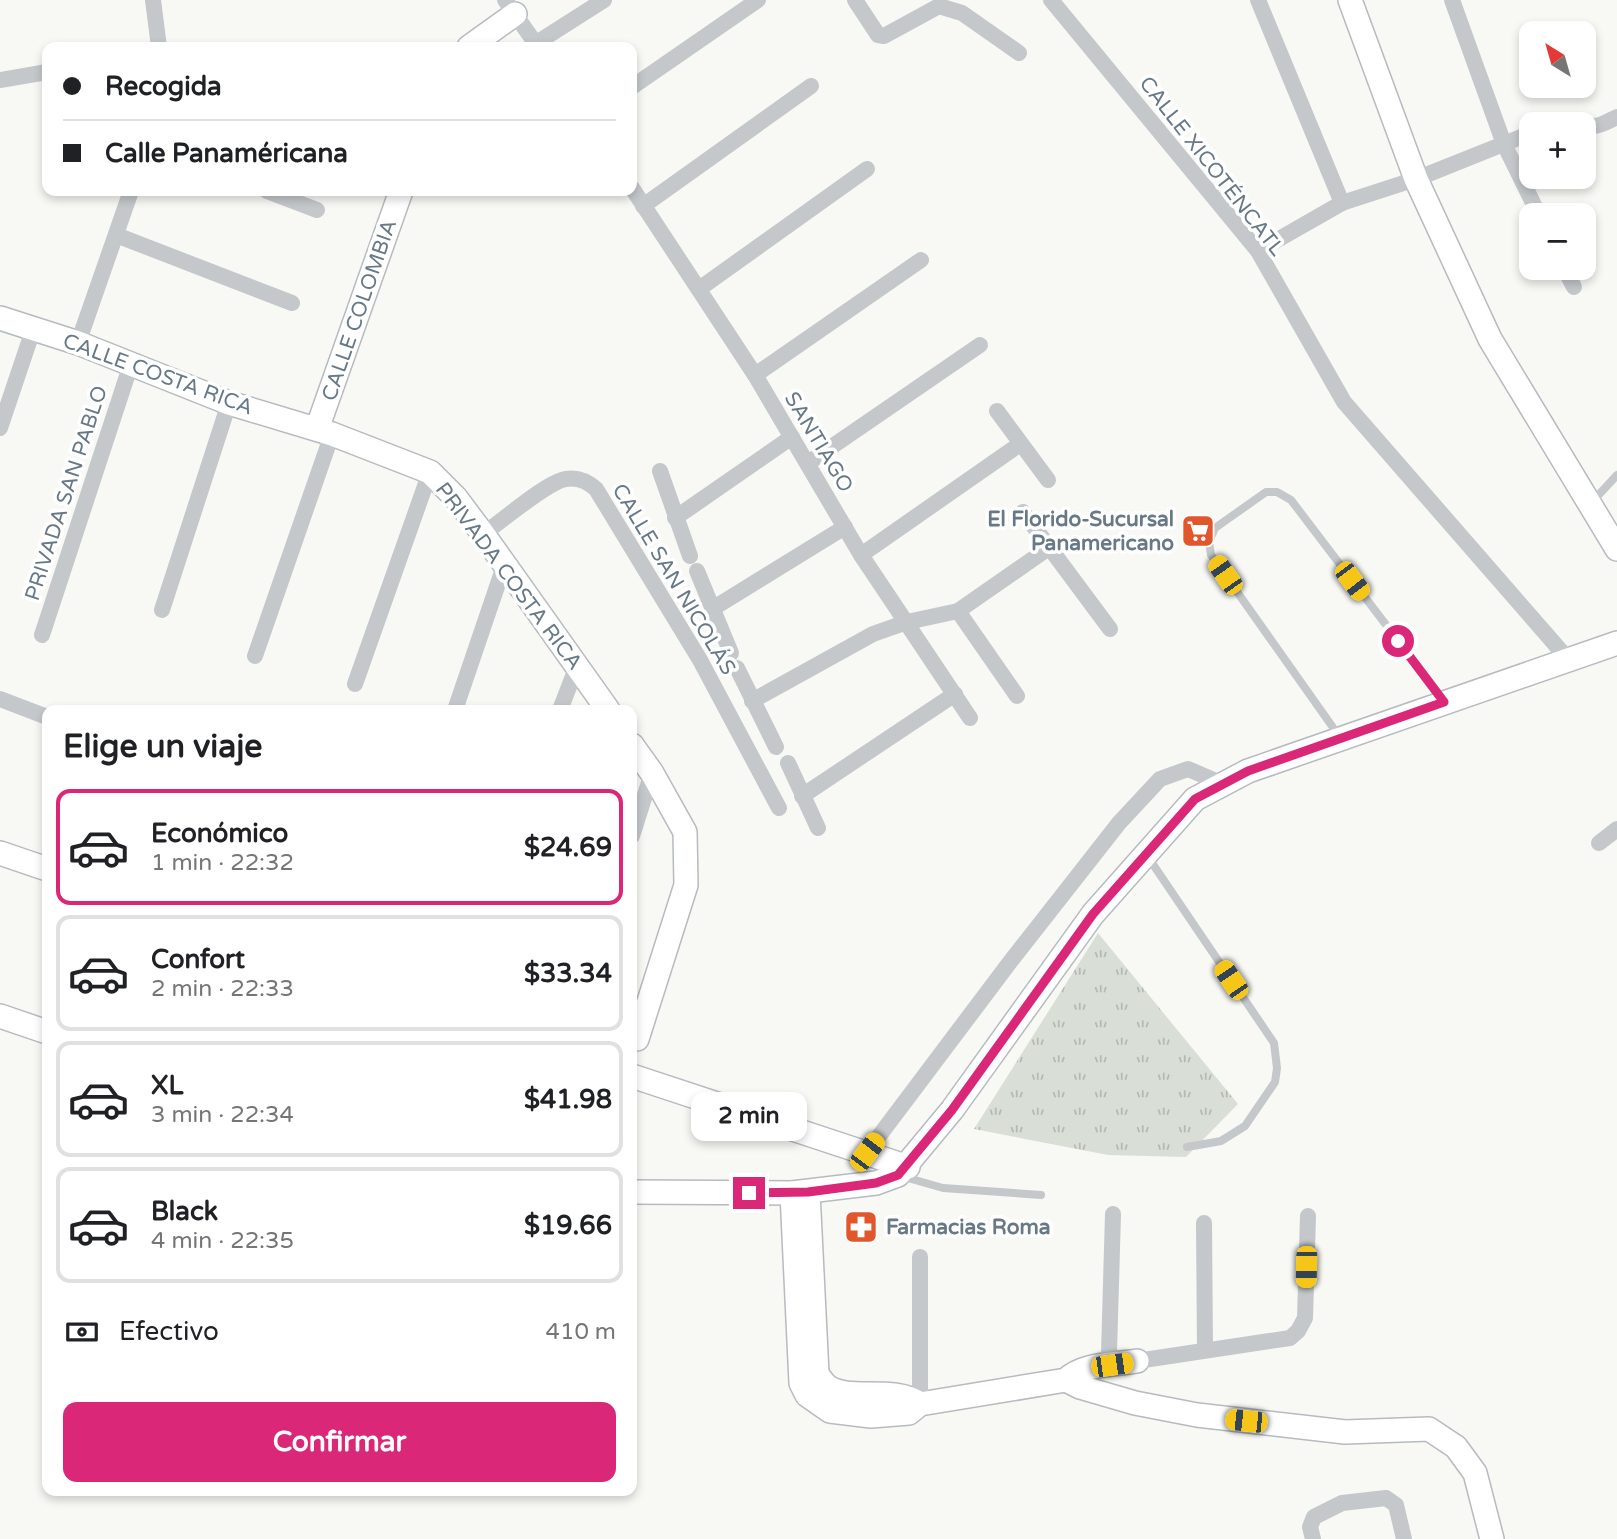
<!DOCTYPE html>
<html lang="es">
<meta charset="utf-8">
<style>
body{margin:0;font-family:"Varela Round",sans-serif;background:#f6f6f6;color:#202124;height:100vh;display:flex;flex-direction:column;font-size:26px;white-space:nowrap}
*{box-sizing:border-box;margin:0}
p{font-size:23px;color:#757577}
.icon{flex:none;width:38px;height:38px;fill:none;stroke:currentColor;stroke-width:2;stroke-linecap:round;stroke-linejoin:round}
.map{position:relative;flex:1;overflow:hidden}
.side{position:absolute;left:42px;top:705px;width:595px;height:791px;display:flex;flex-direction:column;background:#fff;border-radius:14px;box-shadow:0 4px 10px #0003}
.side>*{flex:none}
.banner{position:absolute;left:42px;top:42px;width:595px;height:154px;border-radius:14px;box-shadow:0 4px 10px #0003;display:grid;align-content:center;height:154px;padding:0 21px;background:#fff}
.needle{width:46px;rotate:323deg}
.controls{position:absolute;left:1519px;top:21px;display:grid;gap:14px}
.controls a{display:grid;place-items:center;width:77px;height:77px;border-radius:14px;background:#fff;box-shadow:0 4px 10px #0003;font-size:35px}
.end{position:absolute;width:32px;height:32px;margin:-16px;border:9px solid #db2777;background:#fff;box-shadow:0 0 0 4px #fff}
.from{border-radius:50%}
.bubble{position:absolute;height:49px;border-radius:14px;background:#fff;box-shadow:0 4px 10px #0003;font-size:23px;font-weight:800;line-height:49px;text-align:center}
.car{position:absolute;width:21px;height:42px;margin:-21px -10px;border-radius:9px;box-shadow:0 0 5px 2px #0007;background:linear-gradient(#f5c518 24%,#345 0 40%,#f5c518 0 76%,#345 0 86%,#f5c518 0)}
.banner b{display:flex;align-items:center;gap:24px;height:66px;font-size:26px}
.banner b+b{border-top:2px solid #e0e0e0}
.banner i{width:18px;height:18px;background:#202124}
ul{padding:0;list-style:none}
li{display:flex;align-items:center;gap:21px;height:116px;margin:0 14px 10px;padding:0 7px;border:4px solid #e0e0e0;border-radius:14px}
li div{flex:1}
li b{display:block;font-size:26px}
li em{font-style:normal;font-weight:800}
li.on{border-color:#db2777}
li>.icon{width:63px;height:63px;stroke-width:1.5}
h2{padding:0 21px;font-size:32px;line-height:84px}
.pay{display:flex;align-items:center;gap:18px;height:77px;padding:0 21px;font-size:26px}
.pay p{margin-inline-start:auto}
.button{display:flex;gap:14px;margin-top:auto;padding:14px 21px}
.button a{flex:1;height:80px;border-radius:14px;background:#db2777;color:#fff;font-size:28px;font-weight:800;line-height:80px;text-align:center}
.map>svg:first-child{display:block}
</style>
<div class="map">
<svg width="1617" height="1539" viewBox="0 0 1617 1539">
<defs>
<pattern id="park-tufts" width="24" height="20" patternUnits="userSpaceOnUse" patternTransform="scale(1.75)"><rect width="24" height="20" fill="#d9dfd6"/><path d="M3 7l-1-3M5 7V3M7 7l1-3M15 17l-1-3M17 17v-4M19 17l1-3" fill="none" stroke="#b4bab3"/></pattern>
</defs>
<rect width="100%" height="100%" fill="#f8f8f5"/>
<polygon fill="url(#park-tufts)" points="1098,933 1238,1104 1186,1157 1108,1155 974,1129"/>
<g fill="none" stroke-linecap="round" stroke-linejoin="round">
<defs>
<g id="secondary">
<polyline points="1350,0 1416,179 1490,339 1617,549"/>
<polyline points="469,47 515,14"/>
<polyline points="0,318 78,343 229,403 332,434 430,472 456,498 483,534 608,710"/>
<polyline points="317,429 401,191"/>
<polyline points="632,745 652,773 685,832 686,885 637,1039"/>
<polyline points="0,853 47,869"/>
<polyline points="0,1016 47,1032"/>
<polyline points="632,1076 908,1167"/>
<polyline points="632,1192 792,1193 876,1183 898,1175 952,1110 1093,914 1195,799 1248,771 1617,643"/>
<path d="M808,1192L817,1374C820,1378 824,1384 828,1387C851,1402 893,1385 920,1404"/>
<path d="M792,1193L801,1383L807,1395L830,1411L871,1416L909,1413L920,1404L1066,1380C1083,1363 1114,1365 1137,1361"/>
<polyline points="1066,1380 1080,1387 1135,1403 1197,1415 1345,1432 1429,1429 1456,1447 1475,1473 1492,1539"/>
</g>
</defs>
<use href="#secondary" stroke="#b6bbc0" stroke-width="26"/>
<g stroke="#c4c8cb" stroke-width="8">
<polyline points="1592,502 1617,475"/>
<polyline points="1339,736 1211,555 1209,542 1215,528 1266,492 1277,492 1291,500 1444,701"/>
<polyline points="1148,857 1274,1043 1277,1068 1275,1082 1245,1126 1221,1141 1187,1147"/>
<polyline points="901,1176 943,1188 1041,1195"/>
</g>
<g stroke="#c4c8cb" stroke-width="16">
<polyline points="153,0 159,47"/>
<polyline points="505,0 538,47"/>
<polyline points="855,0 878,35 884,36 939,6 962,13 1019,53"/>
<polyline points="1051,0 1258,251 1344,402 1567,658"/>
<polyline points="1258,0 1342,203"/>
<polyline points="1452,0 1504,144 1539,215"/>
<polyline points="535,44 604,0"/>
<polyline points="0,80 47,72"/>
<polyline points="632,87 758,0"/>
<path d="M1558,124C1582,116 1575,124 1594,126C1601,126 1610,120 1617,117"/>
<polyline points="632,188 755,375 861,555 970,718"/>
<polyline points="267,191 317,210"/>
<polyline points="643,206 811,86"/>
<polyline points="116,235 292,303"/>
<polyline points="1258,251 1342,203 1416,179 1531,133"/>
<polyline points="1564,268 1574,287"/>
<polyline points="699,289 867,169"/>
<polyline points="78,343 131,191"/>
<polyline points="755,375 921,260"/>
<polyline points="997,411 1048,480"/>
<polyline points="0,428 33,330"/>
<polyline points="808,463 980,345"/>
<polyline points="660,471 690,556"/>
<polyline points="1023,512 1110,629"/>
<polyline points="675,518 792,437"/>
<path d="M483,534C501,522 548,481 566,479C578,477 587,481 596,489L700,660L779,808"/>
<polyline points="861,555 1020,444"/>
<polyline points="697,571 731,653"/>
<polyline points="712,609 845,527"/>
<polyline points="162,610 229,403"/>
<polyline points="958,611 1017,696"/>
<polyline points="42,635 131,364"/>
<polyline points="255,656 332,434"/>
<polyline points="737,668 776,747"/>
<polyline points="355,684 430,472"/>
<polyline points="0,699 47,717"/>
<polyline points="752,701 873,634 907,622 958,611 1050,547"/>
<polyline points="455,710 504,566"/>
<polyline points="560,710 577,666"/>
<polyline points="788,763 818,828"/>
<polyline points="802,796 955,694"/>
<polyline points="632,836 652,773"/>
<polyline points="1599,843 1617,829"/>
<polyline points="867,1152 1010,962 1119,823 1160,779 1188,769 1223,784"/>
<polyline points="1204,1223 1205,1350"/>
<polyline points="1137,1361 1290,1338 1298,1331 1305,1318 1308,1216"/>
<polyline points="1112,1365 1109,1353 1113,1214"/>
<polyline points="920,1404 920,1257"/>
<polyline points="1313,1539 1310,1527 1314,1517 1342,1503 1386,1498 1396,1505 1404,1539"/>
</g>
<use href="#secondary" stroke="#fff" stroke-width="23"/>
</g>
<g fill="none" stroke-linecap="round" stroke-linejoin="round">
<polyline stroke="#db2777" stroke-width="9" points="749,1193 808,1192 876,1183 898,1175 952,1110 1093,914 1195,799 1248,771 1444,702 1398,641"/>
</g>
<defs>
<symbol id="supermarket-square" viewBox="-11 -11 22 22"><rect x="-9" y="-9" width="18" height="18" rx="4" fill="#e2562b" stroke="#fff"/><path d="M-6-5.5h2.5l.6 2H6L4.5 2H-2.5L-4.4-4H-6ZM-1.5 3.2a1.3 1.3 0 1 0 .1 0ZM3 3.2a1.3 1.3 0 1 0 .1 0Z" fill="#fff"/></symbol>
<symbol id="pharmacy-square" viewBox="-11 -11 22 22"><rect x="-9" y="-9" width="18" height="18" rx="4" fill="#e2562b" stroke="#fff"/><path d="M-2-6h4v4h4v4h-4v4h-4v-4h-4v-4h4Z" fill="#fff"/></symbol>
</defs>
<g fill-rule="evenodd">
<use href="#supermarket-square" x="1179" y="512" width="38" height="38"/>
<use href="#pharmacy-square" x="842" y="1208" width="38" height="38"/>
</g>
<g text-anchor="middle" stroke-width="7" stroke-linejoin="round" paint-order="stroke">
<g font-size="21" fill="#677886" stroke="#fff">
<text transform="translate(1212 166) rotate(52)" y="7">CALLE XICOTÉNCATL</text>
<text transform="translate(359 310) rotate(-71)" y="7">CALLE COLOMBIA</text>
<text transform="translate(158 374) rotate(20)" y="7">CALLE COSTA RICA</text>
<text transform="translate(819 442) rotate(59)" y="7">SANTIAGO</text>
<text transform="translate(66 493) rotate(-72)" y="7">PRIVADA SAN PABLO</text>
<text transform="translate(509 576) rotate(53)" y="7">PRIVADA COSTA RICA</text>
<text transform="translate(674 579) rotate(59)" y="7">CALLE SAN NICOLÁS</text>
</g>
<g font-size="21" font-weight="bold" fill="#677886" stroke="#fff" text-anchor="end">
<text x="1174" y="526">El Florido-Sucursal<tspan x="1174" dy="24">Panamericano</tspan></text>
<text x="886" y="1234" text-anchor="start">Farmacias Roma</text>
</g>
</g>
</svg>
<div class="controls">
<a><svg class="needle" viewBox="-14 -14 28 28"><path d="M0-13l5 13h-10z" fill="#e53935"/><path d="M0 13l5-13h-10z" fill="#757577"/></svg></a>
<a>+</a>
<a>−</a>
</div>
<i class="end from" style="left:1398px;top:641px"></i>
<i class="end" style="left:749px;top:1193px"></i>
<div class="bubble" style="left:691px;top:1092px;width:116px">2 min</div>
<i class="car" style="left:1225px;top:575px;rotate:325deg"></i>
<i class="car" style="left:1352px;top:581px;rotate:143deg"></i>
<i class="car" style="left:1231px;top:980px;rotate:326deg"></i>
<i class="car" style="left:867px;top:1152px;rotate:37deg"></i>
<i class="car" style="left:1306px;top:1267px;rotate:181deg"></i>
<i class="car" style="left:1112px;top:1365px;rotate:82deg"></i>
<i class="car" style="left:1246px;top:1421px;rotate:276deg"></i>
<div class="banner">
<b><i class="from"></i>Recogida</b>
<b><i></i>Calle Panaméricana</b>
</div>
<section class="side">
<h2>Elige un viaje</h2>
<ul>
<li class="on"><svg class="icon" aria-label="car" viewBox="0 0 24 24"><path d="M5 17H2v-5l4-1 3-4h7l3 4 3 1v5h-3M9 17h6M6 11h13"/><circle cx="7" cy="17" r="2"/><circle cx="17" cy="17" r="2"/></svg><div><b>Económico</b><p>1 min · 22:32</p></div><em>$24.69</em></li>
<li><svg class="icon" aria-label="car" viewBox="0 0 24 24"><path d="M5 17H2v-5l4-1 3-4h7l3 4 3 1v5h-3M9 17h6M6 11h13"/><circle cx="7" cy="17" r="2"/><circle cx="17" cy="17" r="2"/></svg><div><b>Confort</b><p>2 min · 22:33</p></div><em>$33.34</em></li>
<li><svg class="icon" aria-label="car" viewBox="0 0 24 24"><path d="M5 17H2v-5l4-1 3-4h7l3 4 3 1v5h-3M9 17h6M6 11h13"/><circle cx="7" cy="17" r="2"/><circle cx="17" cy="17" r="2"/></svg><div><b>XL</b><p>3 min · 22:34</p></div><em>$41.98</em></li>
<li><svg class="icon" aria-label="car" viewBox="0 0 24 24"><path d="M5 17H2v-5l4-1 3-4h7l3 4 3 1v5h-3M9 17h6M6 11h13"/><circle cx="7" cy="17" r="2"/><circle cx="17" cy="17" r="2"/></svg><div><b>Black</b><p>4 min · 22:35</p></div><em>$19.66</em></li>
</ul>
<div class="pay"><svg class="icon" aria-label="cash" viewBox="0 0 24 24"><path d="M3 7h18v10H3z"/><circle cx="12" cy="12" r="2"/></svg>Efectivo<p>410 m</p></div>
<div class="button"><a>Confirmar</a></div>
</section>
</div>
